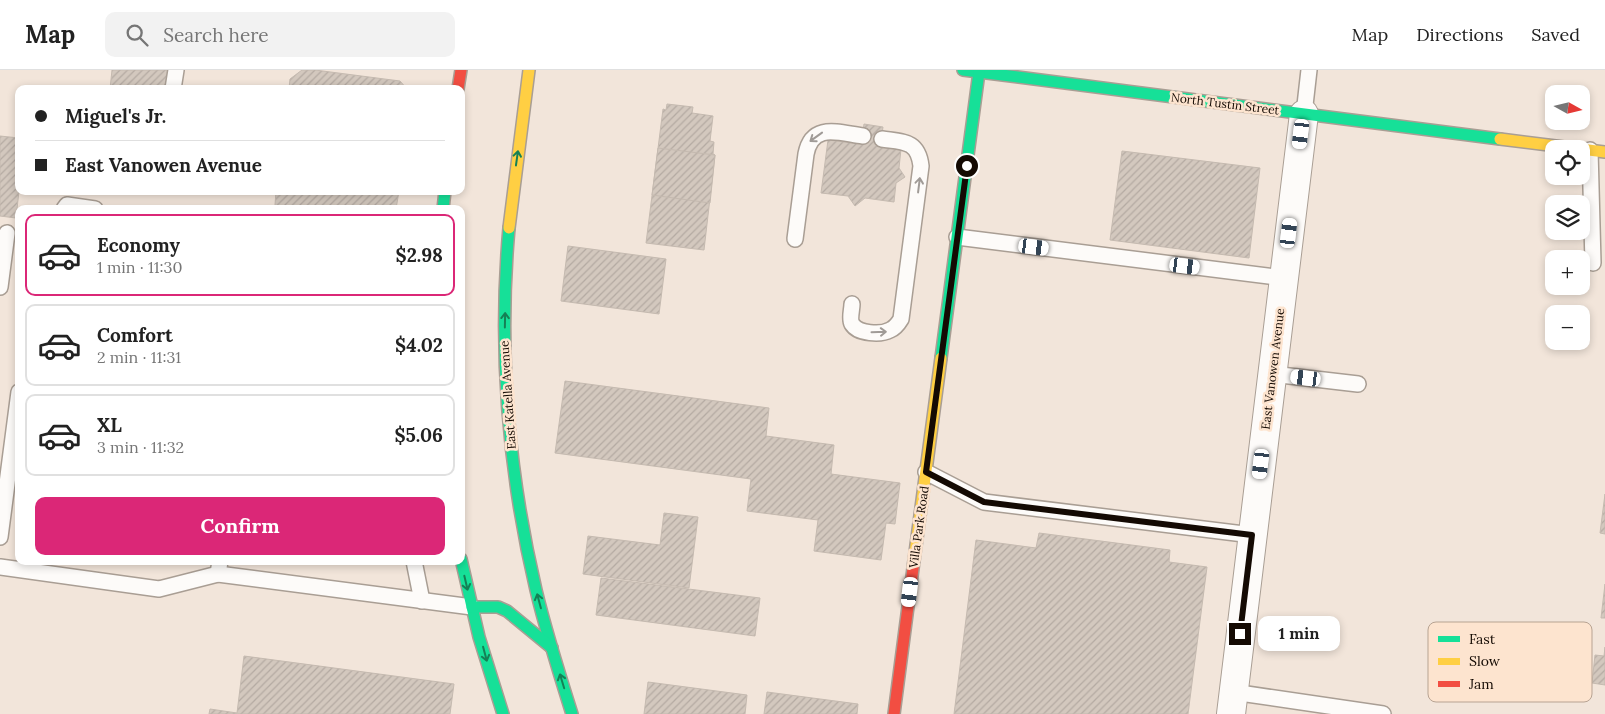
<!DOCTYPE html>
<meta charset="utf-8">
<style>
body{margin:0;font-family:Lora,serif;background:#f2f2f2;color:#222;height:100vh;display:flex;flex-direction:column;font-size:19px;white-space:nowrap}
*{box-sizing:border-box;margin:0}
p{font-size:16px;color:#767676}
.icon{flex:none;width:28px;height:28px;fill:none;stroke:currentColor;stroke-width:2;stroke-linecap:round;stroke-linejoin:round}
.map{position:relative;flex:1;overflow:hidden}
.drawer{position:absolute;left:15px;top:135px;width:450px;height:360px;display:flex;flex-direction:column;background:#fff;border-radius:10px;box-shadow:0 2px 8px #0003}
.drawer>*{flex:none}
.guide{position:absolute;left:15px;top:15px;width:450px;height:110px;border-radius:10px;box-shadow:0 2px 8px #0003;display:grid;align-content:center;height:110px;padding:0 20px;background:#fff}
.needle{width:32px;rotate:98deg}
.controls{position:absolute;left:1545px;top:15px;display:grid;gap:10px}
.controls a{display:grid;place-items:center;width:45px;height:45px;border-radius:10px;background:#fff;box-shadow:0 2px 8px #0003;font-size:25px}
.end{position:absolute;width:22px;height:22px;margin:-11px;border:6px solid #140a03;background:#fff;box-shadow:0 0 0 2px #fff}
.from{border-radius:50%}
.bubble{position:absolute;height:35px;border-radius:10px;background:#fff;box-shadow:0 2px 8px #0003;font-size:16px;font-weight:700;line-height:35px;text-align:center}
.car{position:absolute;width:15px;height:30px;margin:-15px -8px;border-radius:6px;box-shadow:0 0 4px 1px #0007;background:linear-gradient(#fff 24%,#345 0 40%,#fff 0 76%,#345 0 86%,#fff 0)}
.guide b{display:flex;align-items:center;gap:18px;height:48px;font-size:19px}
.guide b+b{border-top:1px solid #e0e0e0}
.guide i{width:12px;height:12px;background:#222}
ul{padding:9px 0 0;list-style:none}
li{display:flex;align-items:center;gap:15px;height:82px;margin:0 10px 8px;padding:0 10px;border:2px solid #e0e0e0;border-radius:10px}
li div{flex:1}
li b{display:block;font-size:19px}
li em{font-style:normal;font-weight:700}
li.selected{border-color:#db2777}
li>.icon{width:45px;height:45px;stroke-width:1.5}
.cta{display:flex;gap:10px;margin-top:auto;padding:10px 20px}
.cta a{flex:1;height:58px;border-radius:10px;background:#db2777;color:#fff;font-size:20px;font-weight:700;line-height:58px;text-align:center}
header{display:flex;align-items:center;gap:30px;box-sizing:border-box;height:70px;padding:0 25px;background:#fff;border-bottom:1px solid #e0e0e0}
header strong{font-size:24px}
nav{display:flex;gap:28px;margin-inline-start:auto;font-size:18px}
.search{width:350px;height:45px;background:#f2f2f2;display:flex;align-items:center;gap:12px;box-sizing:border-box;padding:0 18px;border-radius:10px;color:#767676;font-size:19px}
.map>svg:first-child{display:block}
</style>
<header>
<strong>Map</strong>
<div class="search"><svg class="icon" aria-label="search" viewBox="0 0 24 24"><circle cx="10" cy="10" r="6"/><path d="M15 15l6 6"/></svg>Search here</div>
<nav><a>Map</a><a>Directions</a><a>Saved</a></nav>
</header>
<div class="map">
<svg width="1605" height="644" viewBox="0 0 1605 644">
<defs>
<pattern id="building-hatch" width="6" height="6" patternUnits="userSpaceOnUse" patternTransform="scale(1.25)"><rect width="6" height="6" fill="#d3c8be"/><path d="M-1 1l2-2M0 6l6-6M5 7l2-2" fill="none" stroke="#b4aaa2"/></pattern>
</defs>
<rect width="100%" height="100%" fill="#f2e5da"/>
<g fill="url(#building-hatch)" stroke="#c5bab0">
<polygon points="112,0 169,0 167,19 110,19"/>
<polygon points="302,0 315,0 400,11 407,19 289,19 290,9"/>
<polygon points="667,34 693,37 692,43 713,46 710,71 714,72 713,84 715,85 704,180 646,173 663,39 666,40"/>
<polygon points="864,54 883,57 880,77 901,79 899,98 905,107 896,113 894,132 865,128 855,136 848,126 821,123 828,70 861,74"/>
<polygon points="0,66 19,68 19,121 16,148 0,146"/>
<polygon points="658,78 715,85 710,133 652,125"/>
<polygon points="1122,81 1260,98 1249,188 1110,170"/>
<polygon points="276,121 399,121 396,139 278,139 275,135"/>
<polygon points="568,176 666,189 659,244 561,231"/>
<polygon points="565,311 769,338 766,366 834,375 831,404 900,413 895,454 886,453 881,490 814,481 818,450 747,441 751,409 555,383"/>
<polygon points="1605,424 1605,464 1600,463"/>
<polygon points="664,443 698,447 689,518 583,504 588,466 660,475"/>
<polygon points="1039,463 1170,480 1169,492 1207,497 1188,644 954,644 976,470 1036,478"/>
<polygon points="601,508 760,528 755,566 596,545"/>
<polygon points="1605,514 1605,548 1601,548"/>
<polygon points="1605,577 1605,615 1592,613 1595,585 1604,586"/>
<polygon points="244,586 454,614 450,644 209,644 210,639 237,643"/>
<polygon points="648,612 747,625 745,644 644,644"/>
<polygon points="767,622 858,634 857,644 764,644"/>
</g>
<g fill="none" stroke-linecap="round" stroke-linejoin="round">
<defs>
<g id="lane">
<polyline points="173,19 176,0"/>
<polyline points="1304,44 1309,0"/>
<polyline points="1590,80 1593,193"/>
<polyline points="64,139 67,135 95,139"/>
<polyline points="957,167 1284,208"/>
<path d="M795,169L806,84C812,52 839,63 863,66"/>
<polyline points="0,217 7,163"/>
<path d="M852,234C852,240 849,249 852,254C858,264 881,265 890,260C895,258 898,254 901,249L921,96C918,70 903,72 882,69"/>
<polyline points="1272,304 1358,314"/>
<polyline points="926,402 984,432 1252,465"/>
<polyline points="0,467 19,322"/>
<polyline points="220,491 218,504 472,537"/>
<polyline points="414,491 422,531"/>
<polyline points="0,497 159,519 218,504"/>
<polyline points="1233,622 1383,644"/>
</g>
<polyline id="street" points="1231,644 1304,44"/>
<g id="fast">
<polyline points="963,0 1500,69"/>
<polyline points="443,139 445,121"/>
<path d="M509,158C498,280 508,401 536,520C546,562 559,603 572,644"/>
<polyline points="941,288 979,2"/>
<polyline points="461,489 479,567 503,644"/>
<polyline points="472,537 498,537 507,541 552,578"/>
</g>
<g id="slow">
<polyline points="1500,69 1605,82"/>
<polyline points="509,158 529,0"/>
<polyline points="915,483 941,288"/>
</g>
<g id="jam">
<polyline points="458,19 461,0"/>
<polyline points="894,644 915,483"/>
</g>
</defs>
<use href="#lane" stroke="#a99e94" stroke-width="18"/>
<use href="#street" stroke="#a99e94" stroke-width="30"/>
<use href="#fast" stroke="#a99e94" stroke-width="14"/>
<use href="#slow" stroke="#a99e94" stroke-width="14"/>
<use href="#jam" stroke="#a99e94" stroke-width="14"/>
<use href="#lane" stroke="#fdfbf9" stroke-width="15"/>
<use href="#street" stroke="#fdfbf9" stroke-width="28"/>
<use href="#fast" stroke="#16e098" stroke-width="11"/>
<use href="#slow" stroke="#ffcf43" stroke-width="11"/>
<use href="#jam" stroke="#f24e42" stroke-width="11"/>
</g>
<defs><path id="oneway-shaft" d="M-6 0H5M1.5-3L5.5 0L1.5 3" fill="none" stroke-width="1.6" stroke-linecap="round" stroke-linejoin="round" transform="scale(1.25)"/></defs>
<g stroke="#a09b97">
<use href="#oneway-shaft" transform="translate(816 67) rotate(144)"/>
<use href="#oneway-shaft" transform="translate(919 115) rotate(-83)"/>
<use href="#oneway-shaft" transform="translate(879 262) rotate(-2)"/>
</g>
<g stroke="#158055">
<use href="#oneway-shaft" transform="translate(517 88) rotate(-82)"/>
<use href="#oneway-shaft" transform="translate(505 250) rotate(-89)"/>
<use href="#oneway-shaft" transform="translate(466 513) rotate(77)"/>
<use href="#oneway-shaft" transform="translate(539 531) rotate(-105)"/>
<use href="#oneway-shaft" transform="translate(485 584) rotate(75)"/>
<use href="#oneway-shaft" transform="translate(562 611) rotate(-107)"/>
</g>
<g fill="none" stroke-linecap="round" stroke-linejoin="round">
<polyline stroke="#140a03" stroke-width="6" points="967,96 926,402 984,432 1252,465 1240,564"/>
</g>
<g text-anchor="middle" stroke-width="5" stroke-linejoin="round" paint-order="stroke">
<g font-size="12" fill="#140a03" stroke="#fde4cf">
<text transform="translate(1225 34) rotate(7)" y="4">North Tustin Street</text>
<text transform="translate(1273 299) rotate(-83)" y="4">East Vanowen Avenue</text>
<text transform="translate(508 325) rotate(-94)" y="4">East Katella Avenue</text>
<text transform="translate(919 457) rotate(-82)" y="4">Villa Park Road</text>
</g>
</g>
<rect x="1428" y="552" width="164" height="80" rx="8" fill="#fde4cf" stroke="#b7a392" stroke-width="1"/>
<rect x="1438" y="566" width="22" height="6" fill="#16e098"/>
<rect x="1438" y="588" width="22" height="7" fill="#ffcf43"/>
<rect x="1438" y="611" width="22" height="6" fill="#f24e42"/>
<g font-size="14" fill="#140a03">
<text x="1469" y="574">Fast</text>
<text x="1469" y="596">Slow</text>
<text x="1469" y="619">Jam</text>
</g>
</svg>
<div class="controls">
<a><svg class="needle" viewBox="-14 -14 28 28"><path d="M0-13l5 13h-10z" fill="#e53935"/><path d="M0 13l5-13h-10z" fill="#767676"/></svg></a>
<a><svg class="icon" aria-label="locate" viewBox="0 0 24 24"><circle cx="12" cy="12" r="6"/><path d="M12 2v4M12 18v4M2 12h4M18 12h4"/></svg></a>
<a><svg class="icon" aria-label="layers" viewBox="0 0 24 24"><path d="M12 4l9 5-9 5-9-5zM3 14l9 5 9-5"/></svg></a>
<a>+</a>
<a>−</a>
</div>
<i class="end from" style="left:967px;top:96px"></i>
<i class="end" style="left:1240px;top:564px"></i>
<div class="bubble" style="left:1258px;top:546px;width:82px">1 min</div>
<i class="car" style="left:1301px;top:64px;rotate:187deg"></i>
<i class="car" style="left:1289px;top:163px;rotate:7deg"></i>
<i class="car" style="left:1034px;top:177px;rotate:97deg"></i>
<i class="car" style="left:1185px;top:196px;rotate:97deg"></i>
<i class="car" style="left:1306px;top:308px;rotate:277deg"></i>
<i class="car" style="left:1261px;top:394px;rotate:187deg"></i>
<i class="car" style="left:910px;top:522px;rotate:187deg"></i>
<div class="guide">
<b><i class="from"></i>Miguel's Jr.</b>
<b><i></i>East Vanowen Avenue</b>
</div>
<section class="drawer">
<ul>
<li class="selected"><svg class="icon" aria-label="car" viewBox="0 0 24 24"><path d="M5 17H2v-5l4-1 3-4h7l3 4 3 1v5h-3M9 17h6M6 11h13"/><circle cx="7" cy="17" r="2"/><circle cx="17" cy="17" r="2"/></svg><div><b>Economy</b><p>1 min · 11:30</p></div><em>$2.98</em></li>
<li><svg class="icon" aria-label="car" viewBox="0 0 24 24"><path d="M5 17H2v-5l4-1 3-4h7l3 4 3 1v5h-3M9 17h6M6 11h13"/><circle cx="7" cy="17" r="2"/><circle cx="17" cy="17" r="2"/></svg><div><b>Comfort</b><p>2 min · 11:31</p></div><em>$4.02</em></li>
<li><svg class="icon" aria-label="car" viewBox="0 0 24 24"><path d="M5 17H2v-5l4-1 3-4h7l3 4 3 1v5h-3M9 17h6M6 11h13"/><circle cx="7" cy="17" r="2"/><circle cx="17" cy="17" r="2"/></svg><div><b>XL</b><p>3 min · 11:32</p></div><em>$5.06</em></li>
</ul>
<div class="cta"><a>Confirm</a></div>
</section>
</div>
